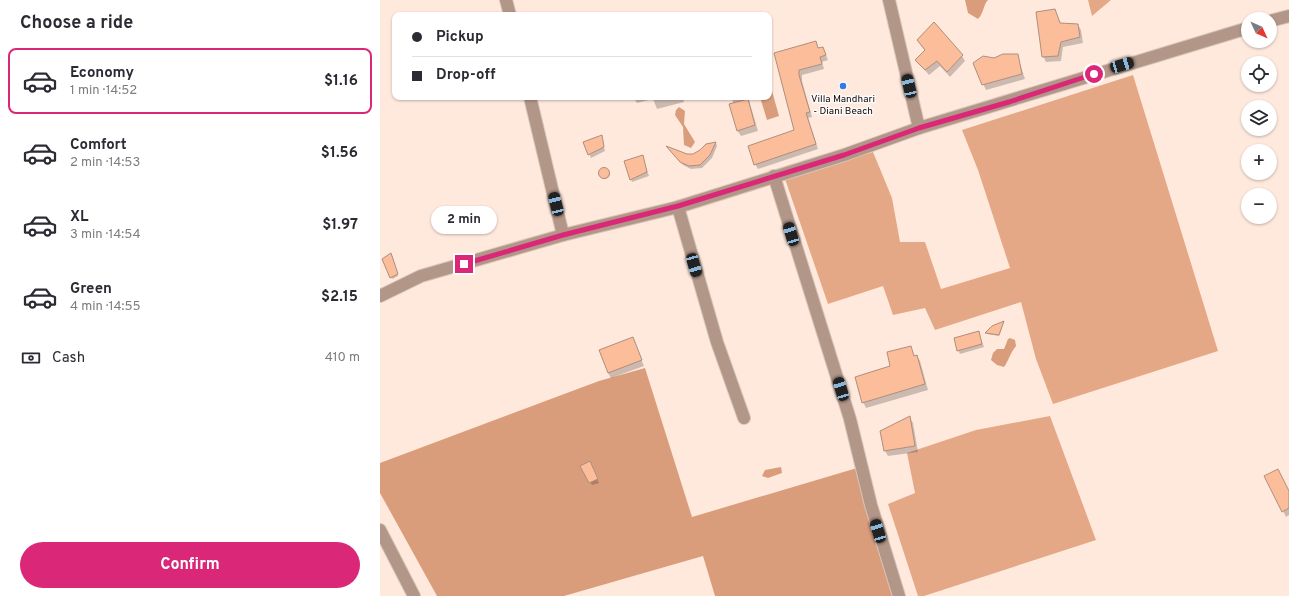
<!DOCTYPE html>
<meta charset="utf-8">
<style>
body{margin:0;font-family:Overpass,sans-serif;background:#f2f2f3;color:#2b2b33;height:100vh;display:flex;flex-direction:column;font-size:15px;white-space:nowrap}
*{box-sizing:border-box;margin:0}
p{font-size:13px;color:#7c7c81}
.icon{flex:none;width:22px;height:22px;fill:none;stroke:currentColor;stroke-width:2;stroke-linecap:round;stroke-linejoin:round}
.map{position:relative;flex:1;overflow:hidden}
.details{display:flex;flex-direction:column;background:#fff;width:380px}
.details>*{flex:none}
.top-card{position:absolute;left:12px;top:12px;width:380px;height:88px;border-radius:8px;box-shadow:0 1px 3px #0004;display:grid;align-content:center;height:88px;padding:0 20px;background:#fff}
.needle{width:26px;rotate:134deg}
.buttons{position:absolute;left:861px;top:12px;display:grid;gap:8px}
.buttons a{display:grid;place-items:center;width:36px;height:36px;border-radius:50%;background:#fff;box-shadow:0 1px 3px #0004;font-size:20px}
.end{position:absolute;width:18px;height:18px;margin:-9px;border:5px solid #db2777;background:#fff;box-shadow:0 0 0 2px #fff}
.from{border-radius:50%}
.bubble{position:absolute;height:28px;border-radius:14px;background:#fff;box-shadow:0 1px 3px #0004;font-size:13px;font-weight:700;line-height:28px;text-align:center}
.car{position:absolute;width:12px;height:24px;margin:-12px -6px;border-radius:5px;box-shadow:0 0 3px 1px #0007;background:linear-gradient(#222 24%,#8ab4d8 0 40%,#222 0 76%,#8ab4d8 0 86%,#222 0)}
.top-card b{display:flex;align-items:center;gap:14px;height:38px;font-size:15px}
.top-card b+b{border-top:1px solid #e1e1e2}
.top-card i{width:10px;height:10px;background:#2b2b33}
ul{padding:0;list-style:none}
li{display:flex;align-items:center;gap:12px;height:66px;margin:0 8px 6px;padding:0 12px;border:2px solid transparent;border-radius:8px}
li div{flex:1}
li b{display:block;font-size:15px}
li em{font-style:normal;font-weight:700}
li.current{border-color:#db2777}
li>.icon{width:36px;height:36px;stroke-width:1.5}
h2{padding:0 20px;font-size:18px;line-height:48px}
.pay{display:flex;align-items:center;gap:10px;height:44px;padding:0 20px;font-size:15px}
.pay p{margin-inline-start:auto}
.action{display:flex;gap:8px;margin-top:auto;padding:8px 20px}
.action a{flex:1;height:46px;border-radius:24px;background:#db2777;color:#fff;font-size:16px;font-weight:700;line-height:46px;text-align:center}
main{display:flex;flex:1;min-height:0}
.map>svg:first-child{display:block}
</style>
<main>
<section class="details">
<h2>Choose a ride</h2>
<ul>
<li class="current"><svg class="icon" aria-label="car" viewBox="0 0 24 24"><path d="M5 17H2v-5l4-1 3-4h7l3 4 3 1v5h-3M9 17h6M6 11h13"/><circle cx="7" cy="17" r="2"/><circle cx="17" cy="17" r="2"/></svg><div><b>Economy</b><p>1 min · 14:52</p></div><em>$1.16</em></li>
<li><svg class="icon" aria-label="car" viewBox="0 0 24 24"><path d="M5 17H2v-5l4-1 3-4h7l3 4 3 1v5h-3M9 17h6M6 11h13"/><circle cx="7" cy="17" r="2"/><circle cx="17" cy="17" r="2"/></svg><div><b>Comfort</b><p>2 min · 14:53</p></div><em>$1.56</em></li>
<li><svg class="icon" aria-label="car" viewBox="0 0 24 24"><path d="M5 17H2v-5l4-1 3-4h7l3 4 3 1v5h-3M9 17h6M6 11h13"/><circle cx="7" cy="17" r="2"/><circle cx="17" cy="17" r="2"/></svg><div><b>XL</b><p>3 min · 14:54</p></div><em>$1.97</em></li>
<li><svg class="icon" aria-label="car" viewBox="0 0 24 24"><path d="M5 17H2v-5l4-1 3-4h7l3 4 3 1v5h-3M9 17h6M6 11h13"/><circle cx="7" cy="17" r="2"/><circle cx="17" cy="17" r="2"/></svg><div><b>Green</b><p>4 min · 14:55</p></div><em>$2.15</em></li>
</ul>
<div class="pay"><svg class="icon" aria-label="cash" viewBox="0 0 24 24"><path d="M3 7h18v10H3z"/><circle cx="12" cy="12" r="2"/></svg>Cash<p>410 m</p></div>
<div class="action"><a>Confirm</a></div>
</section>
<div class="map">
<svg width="909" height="596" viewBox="0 0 909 596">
<rect width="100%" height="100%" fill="#ffe9dd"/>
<g fill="#e5a886">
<polygon points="708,0 731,0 712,16"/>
<polygon points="753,75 838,351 673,404 656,359 641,302 555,330 545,308 513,315 503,286 448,304 404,176 493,152 512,198 520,242 545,242 561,289 630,268 598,170 582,130"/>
<polygon points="670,416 716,540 544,596 538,596 508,504 535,493 527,453 596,430"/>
</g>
<g fill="#da9d7c">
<path d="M585,0H608C603,5 604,13 598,19L588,13Z"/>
<polygon points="389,91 392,91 399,116 387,120 380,97 389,97"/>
<polygon points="299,107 305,111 304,124 315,142 311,148 304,145 303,127 295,115 296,110"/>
<path d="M630,338L635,340L636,346C630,353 629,360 624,367L617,365L611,360L613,353L617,349H624L628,339Z"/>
<polygon points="265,368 312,517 477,468 515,596 335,596 323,556 184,596 57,596 0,493 0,463 219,381"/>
<polygon points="401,467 402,473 388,478 382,476 385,470"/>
</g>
<g fill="#0003">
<polygon points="675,10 681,25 698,25 701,30 703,43 683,47 681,61 666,62 663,56"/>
<polygon points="389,42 392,55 389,56"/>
<polygon points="435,42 439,49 443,48 448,60 442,62 444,69 422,75 422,81 432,117 428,118 438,149 378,169 375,164 415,131 395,54"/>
<polygon points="541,45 582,56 585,61 570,77 560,66 549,75 536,60 546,51"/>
<polygon points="637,55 645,79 606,90 594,64"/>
<polygon points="253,97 303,97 304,102 277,109 273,99 257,103"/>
<polygon points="352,97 368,97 378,131 361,136 357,130"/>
<polygon points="221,136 225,151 211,158 204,142"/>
<polygon points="336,143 337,146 332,158 322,168 311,169 303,165 288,148 307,155 313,155 321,151 326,144"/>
<polygon points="262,156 269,176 252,182 251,179"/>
<circle cx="225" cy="174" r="5"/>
<polygon points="12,256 18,276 12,279 3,259"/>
<polygon points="624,322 619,336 607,334 613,327"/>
<polygon points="598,332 604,347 580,354 578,350"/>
<polygon points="252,338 264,366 231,378 228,373"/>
<polygon points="530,347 535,357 537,356 540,361 548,390 486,408 483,402"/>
<polygon points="530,418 533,423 538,452 508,456 505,451 502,431"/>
<polygon points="201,466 211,466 219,483 212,485"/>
<polygon points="886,477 909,492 909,515 906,517"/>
</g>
<g fill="#fcbd9b" stroke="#af8e7c">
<polygon points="675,9 680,23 698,24 700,37 681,42 678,56 662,57 656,12"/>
<polygon points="554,22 583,55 567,72 557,61 545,70 535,60 545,50 537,40"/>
<polygon points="436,41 438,48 443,47 446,55 440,57 442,64 419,70 419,75 430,112 426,113 436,144 374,165 368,146 414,130 394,53"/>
<polygon points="623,54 638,54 642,74 602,85 593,63 603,56 614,58"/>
<polygon points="368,99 375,125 357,131 349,104"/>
<polygon points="222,135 224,147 208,155 203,142"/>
<polygon points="336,142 330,155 320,165 309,166 300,162 286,146 307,154 313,154 320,150 326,144"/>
<polygon points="263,155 267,172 250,180 244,161"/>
<circle cx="224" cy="173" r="5.5"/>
<polygon points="11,253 18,274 10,278 2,259"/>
<polygon points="624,321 619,335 605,333 612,326"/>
<polygon points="599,331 602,344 577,351 574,338"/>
<polygon points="253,337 262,360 228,373 219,350"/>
<polygon points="531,346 534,356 537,355 545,384 482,403 475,377 510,366 507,352"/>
<polygon points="530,416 535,446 504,451 500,431"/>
<polygon points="210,461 218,479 209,483 200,466"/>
<polygon points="898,469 909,491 909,508 902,512 884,476"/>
</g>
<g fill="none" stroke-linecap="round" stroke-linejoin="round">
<defs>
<g id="minor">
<polyline points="126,0 130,15"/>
<polyline points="509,0 539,128"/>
<polyline points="890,21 909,16"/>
<polyline points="150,97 183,235"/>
<polyline points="394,176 470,419 491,505 519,596"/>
<polyline points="298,207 337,342 364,418"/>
<polyline points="0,296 41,276 183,235 298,207 464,155 539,128 868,28"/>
<polyline points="0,530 34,596"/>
</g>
</defs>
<use href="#minor" stroke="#d9c5ba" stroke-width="14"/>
<use href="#minor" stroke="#b29688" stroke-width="12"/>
</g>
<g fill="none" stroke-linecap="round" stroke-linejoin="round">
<polyline stroke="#db2777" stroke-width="5" points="84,264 183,235 298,206 464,155 539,128 629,102 714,74"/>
</g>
<circle fill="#3678e6" stroke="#fbfbfb" stroke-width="1.5" cx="463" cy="86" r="4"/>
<g text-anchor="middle" stroke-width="3" stroke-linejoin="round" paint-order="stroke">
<g font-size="10" fill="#140904" stroke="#fbfbfb">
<text x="463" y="102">Villa Mandhari<tspan x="463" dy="12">- Diani Beach</tspan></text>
</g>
</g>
</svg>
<div class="buttons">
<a><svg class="needle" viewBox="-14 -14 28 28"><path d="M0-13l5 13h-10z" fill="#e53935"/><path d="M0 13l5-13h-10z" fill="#7c7c81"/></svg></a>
<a><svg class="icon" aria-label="locate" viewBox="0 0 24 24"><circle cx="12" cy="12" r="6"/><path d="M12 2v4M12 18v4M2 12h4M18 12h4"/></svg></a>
<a><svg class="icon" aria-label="layers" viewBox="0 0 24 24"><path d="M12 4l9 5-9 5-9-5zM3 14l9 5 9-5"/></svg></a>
<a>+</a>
<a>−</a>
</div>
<i class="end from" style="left:714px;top:74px"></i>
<i class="end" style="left:84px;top:264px"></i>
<div class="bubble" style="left:51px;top:206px;width:66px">2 min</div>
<i class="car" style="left:742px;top:65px;rotate:74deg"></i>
<i class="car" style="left:529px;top:86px;rotate:347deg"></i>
<i class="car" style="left:176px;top:204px;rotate:346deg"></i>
<i class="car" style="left:411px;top:234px;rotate:343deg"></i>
<i class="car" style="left:314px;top:265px;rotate:164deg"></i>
<i class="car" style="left:461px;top:389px;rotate:343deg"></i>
<i class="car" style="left:498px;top:531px;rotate:343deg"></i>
<div class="top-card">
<b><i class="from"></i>Pickup</b>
<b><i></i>Drop-off</b>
</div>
</div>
</main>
